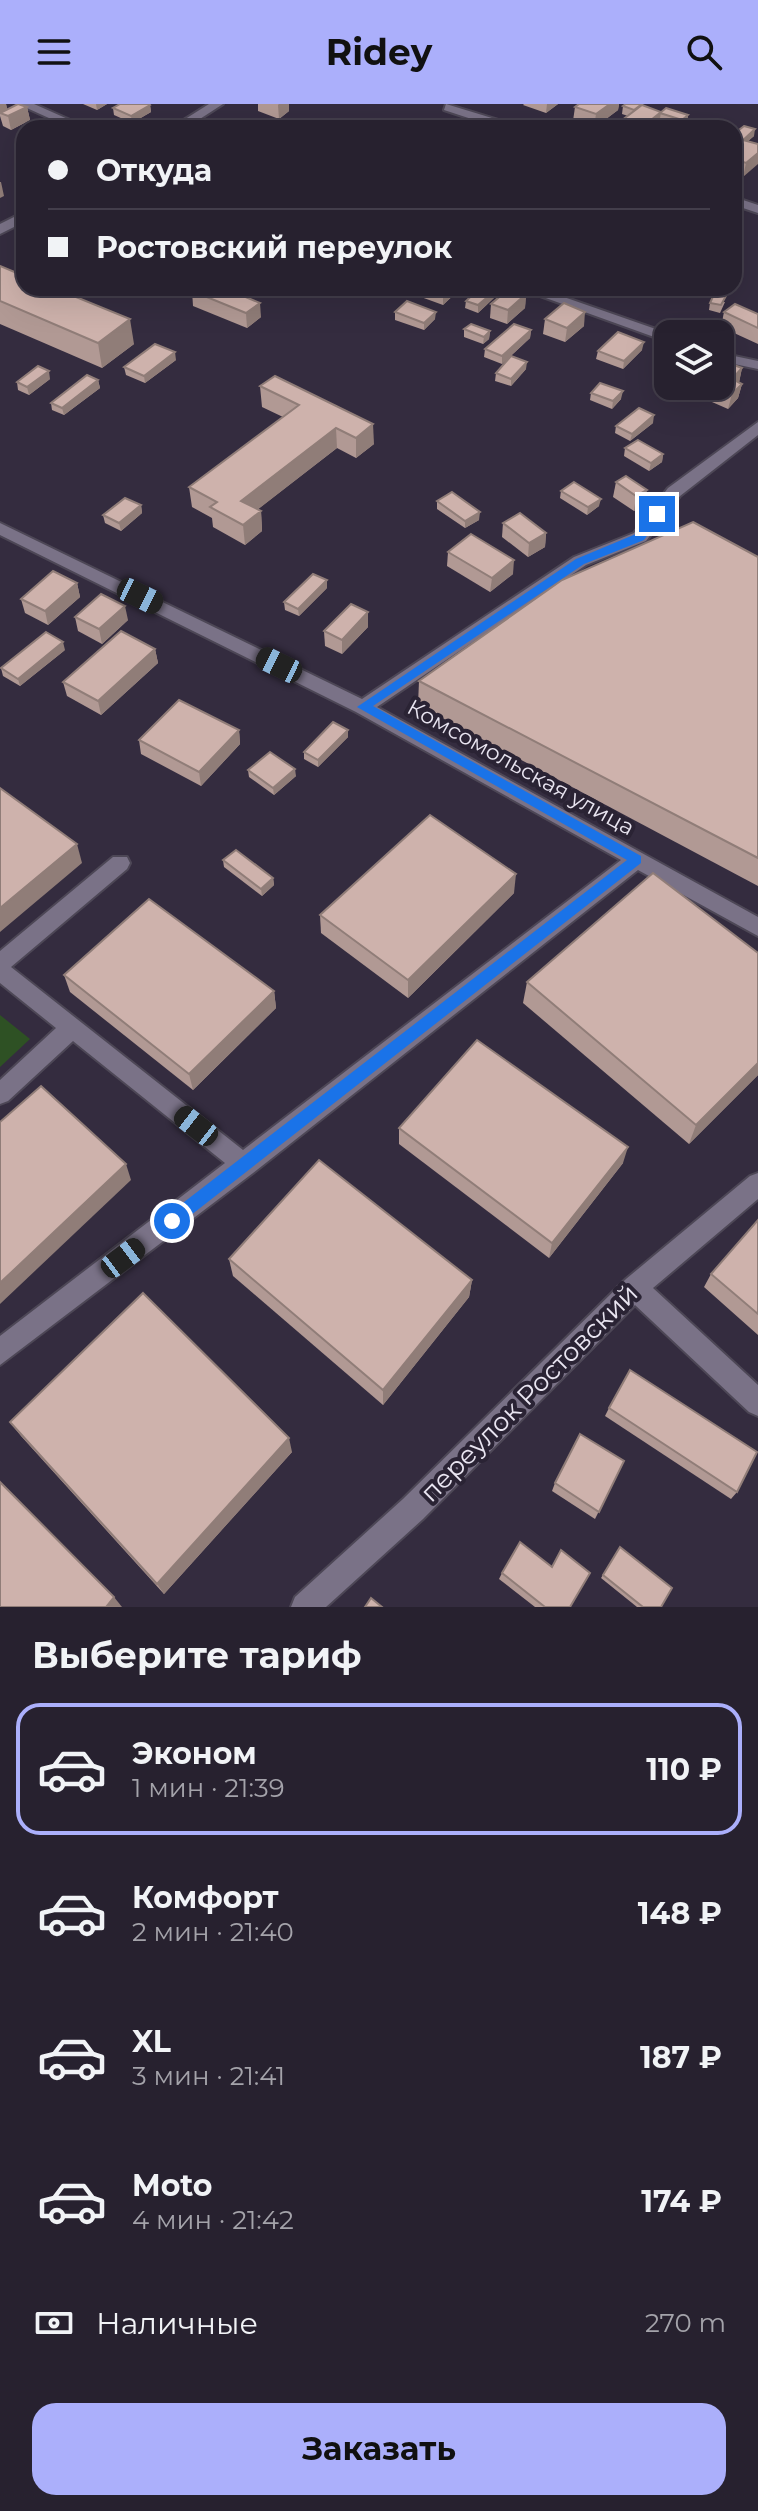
<!DOCTYPE html>
<html lang="ru">
<meta charset="utf-8">
<style>
body{margin:0;font-family:Montserrat,sans-serif;background:#2f2937;color:#f1f3f6;height:100vh;display:flex;flex-direction:column;font-size:30px;white-space:nowrap}
*{box-sizing:border-box;margin:0}
p{font-size:26px;color:#a4a3aa}
.icon{flex:none;width:44px;height:44px;fill:none;stroke:currentColor;stroke-width:2;stroke-linecap:round;stroke-linejoin:round}
.map{position:relative;height:1503px;overflow:hidden}
.drawer{display:flex;flex-direction:column;background:#27212f;flex:1}
.drawer>*{flex:none}
.hud{position:absolute;left:16px;top:16px;width:726px;height:176px;border-radius:24px;box-shadow:0 8px 32px #0002,0 0 0 2px #433e4b;display:grid;align-content:center;height:176px;padding:0 32px;background:#27212f}
.buttons{position:absolute;left:654px;top:216px;display:grid;gap:16px}
.buttons a{display:grid;place-items:center;width:80px;height:80px;border-radius:16px;background:#27212f;box-shadow:0 8px 32px #0002,0 0 0 2px #433e4b;font-size:40px}
.end{position:absolute;width:36px;height:36px;margin:-18px;border:10px solid #1a73e8;background:#fff;box-shadow:0 0 0 4px #fff}
.from{border-radius:50%}
.car{position:absolute;width:24px;height:48px;margin:-24px -12px;border-radius:10px;box-shadow:0 0 6px 2px #0007;background:linear-gradient(#222 24%,#8ab4d8 0 40%,#222 0 76%,#8ab4d8 0 86%,#222 0)}
.hud b{display:flex;align-items:center;gap:28px;height:76px;font-size:30px}
.hud b+b{border-top:2px solid #433e4b}
.hud i{width:20px;height:20px;background:#f1f3f6}
ul{padding:0;list-style:none}
li{display:flex;align-items:center;gap:24px;height:132px;margin:0 16px 12px;padding:0 16px;border:4px solid transparent;border-radius:24px}
li div{flex:1}
li b{display:block;font-size:30px}
li em{font-style:normal;font-weight:700}
li.current{border-color:#abaffb}
li>.icon{width:72px;height:72px;stroke-width:1.5}
h2{padding:0 32px;font-size:36px;line-height:96px}
.pay{display:flex;align-items:center;gap:20px;height:88px;padding:0 32px;font-size:30px}
.pay p{margin-inline-start:auto}
.cta{display:flex;gap:16px;margin-top:auto;padding:16px 32px}
.cta a{flex:1;height:92px;border-radius:24px;background:#abaffb;color:#111;font-size:32px;font-weight:700;line-height:92px;text-align:center}
header{display:flex;justify-content:space-between;align-items:center;height:104px;padding:0 32px;background:#abaffb;color:#111;font-size:36px;font-weight:700}
.map>svg:first-child{display:block}
</style>
<header><svg class="icon" aria-label="menu" viewBox="0 0 24 24"><path d="M4 6h16M4 12h16M4 18h16"/></svg>Ridey<svg class="icon" aria-label="search" viewBox="0 0 24 24"><circle cx="10" cy="10" r="6"/><path d="M15 15l6 6"/></svg></header>
<div class="map">
<svg width="758" height="1503" viewBox="0 0 758 1503">
<rect width="100%" height="100%" fill="#342c3f"/>
<polygon fill="#2e5124" points="0,911 30,935 0,963"/>
<g fill="none" stroke-linecap="round" stroke-linejoin="round">
<defs>
<g id="minor">
<polygon points="18,0 34,0 88,24 71,24"/>
<polygon points="209,0 223,0 186,24 171,24"/>
<polygon points="446,0 515,21 517,24 499,24 444,6"/>
<polygon points="734,93 758,101 758,109 734,101"/>
<polygon points="24,108 24,118 0,130 0,120"/>
<polygon points="518,184 538,184 670,230 668,238"/>
<polygon points="720,249 758,257 758,265 720,257"/>
<polygon points="758,318 758,331 680,392 646,437 586,461 377,603 758,813 758,832 638,766 253,1069 0,1261 0,1232 225,1059 73,937 8,997 0,1000 0,976 56,924 0,879 0,847 113,753 127,753 130,759 127,765 11,863 243,1046 621,756 356,608 0,431 0,419 362,595 574,453 634,429 668,384"/>
<polygon points="758,1069 758,1095 653,1184 758,1281 758,1312 749,1308 635,1201 423,1415 326,1503 291,1503 295,1493 403,1395 626,1175 750,1072"/>
</g>
</defs>
<use href="#minor" stroke="#4d4756" stroke-width="4"/>
<use href="#minor" fill="#7a7287" fill-rule="evenodd"/>
</g>
<g fill="#b19994">
<polygon points="0,0 6,0 7,5 27,3 30,16 11,26 3,22 0,12"/>
<polygon points="83,0 107,0 97,6"/>
<polygon points="258,0 289,0 289,7 279,15 258,7"/>
<polygon points="524,0 558,0 546,9 523,1"/>
<polygon points="579,0 619,0 618,6 594,24 573,17 575,3"/>
<polygon points="150,1 151,8 132,19 114,11 113,4"/>
<polygon points="623,2 644,2 661,8 688,11 687,18 681,23 660,17 659,21 656,24 617,24 617,20 628,12 622,10"/>
<polygon points="734,30 754,32 748,37 758,40 743,73 734,70"/>
<polygon points="0,162 134,240 102,264 0,220"/>
<polygon points="421,184 461,184 443,201 421,193"/>
<polygon points="192,187 261,213 247,224 193,202"/>
<polygon points="526,190 525,204 507,220 490,214 491,200"/>
<polygon points="496,192 478,209 465,204 466,197"/>
<polygon points="725,198 720,209 709,206 710,199"/>
<polygon points="395,208 435,215 424,226 395,216"/>
<polygon points="724,208 758,210 758,240 721,223"/>
<polygon points="545,215 584,222 565,238 543,230"/>
<polygon points="464,225 490,227 489,235 483,240 464,233"/>
<polygon points="531,226 530,234 502,260 484,253 485,245"/>
<polygon points="642,246 623,265 596,255 598,247"/>
<polygon points="668,255 668,276 661,273 664,259"/>
<polygon points="176,256 145,279 126,271 124,263"/>
<polygon points="742,264 739,278 742,280 738,294 728,305 696,291 698,282 720,282"/>
<polygon points="526,265 511,282 495,277 496,269"/>
<polygon points="275,272 374,340 356,354 337,344 258,405 261,407 262,427 245,441 213,423 212,414 192,403 189,383 283,313 262,303 260,282"/>
<polygon points="50,275 29,291 18,286 17,278"/>
<polygon points="98,276 100,284 64,311 52,306 51,299"/>
<polygon points="591,289 621,295 612,305 590,296"/>
<polygon points="653,319 630,337 615,329 616,322"/>
<polygon points="625,344 663,350 662,358 649,367 624,352"/>
<polygon points="626,372 644,401 634,407 613,393 616,378"/>
<polygon points="561,387 599,402 587,411 560,394"/>
<polygon points="437,397 479,416 465,424 437,405"/>
<polygon points="141,401 142,409 121,427 105,419 103,411"/>
<polygon points="503,419 546,429 545,443 528,453 502,433"/>
<polygon points="448,448 513,470 490,488 447,462"/>
<polygon points="758,453 758,782 418,601 419,577"/>
<polygon points="77,479 80,493 48,521 25,509 21,495"/>
<polygon points="327,484 299,512 285,506 284,498"/>
<polygon points="75,513 128,516 102,540 78,527"/>
<polygon points="368,523 342,550 325,542 324,527"/>
<polygon points="155,545 158,559 101,611 67,592 63,578"/>
<polygon points="65,546 20,582 3,572 1,564"/>
<polygon points="239,626 240,640 201,682 141,650 139,636"/>
<polygon points="348,626 348,633 318,663 304,655 304,648"/>
<polygon points="248,666 296,672 274,691 249,673"/>
<polygon points="223,756 273,774 274,781 262,792 224,763"/>
<polygon points="514,789 408,894 321,829 320,811"/>
<polygon points="758,849 758,971 689,1040 523,899 527,878"/>
<polygon points="64,871 274,887 276,904 193,986 70,888"/>
<polygon points="399,1024 623,1059 549,1154 399,1040"/>
<polygon points="758,1116 758,1231 704,1183 711,1170"/>
<polygon points="229,1155 472,1176 469,1193 383,1301 233,1172"/>
<polygon points="609,1304 737,1388 731,1395 605,1312"/>
<polygon points="10,1318 292,1348 164,1490 21,1332"/>
<polygon points="624,1357 595,1415 552,1387 555,1379"/>
<polygon points="620,1443 661,1503 637,1503 601,1474"/>
<polygon points="502,1469 570,1503 535,1503 499,1475"/>
</g>
<g fill="#907d78">
<polygon points="0,0 6,0 8,8 0,9 0,12"/>
<polygon points="96,0 107,0 97,6"/>
<polygon points="279,0 289,0 289,7 279,15 278,1"/>
<polygon points="547,0 558,0 546,9"/>
<polygon points="610,0 619,0 618,6 594,24 596,10"/>
<polygon points="150,1 151,8 132,19 131,12"/>
<polygon points="27,3 30,16 11,26 8,12"/>
<polygon points="661,8 659,21 656,24 641,24"/>
<polygon points="688,11 687,18 681,23 682,16"/>
<polygon points="755,25 754,32 738,46 740,39"/>
<polygon points="758,49 758,60 743,73 746,59"/>
<polygon points="0,78 1,78 4,92 0,94"/>
<polygon points="446,184 461,184 443,201 443,187"/>
<polygon points="497,185 496,192 478,209 478,201"/>
<polygon points="526,190 525,204 507,220 508,206"/>
<polygon points="260,199 261,213 247,224 246,209"/>
<polygon points="436,208 435,215 424,226 424,219"/>
<polygon points="585,208 584,222 565,238 567,224"/>
<polygon points="130,215 134,240 102,264 98,239"/>
<polygon points="531,226 530,234 502,260 502,252"/>
<polygon points="490,227 489,235 483,240 484,233"/>
<polygon points="644,238 642,246 623,265 624,257"/>
<polygon points="175,248 176,256 145,279 144,272"/>
<polygon points="527,258 526,265 511,282 511,275"/>
<polygon points="742,264 739,279 728,290 732,275"/>
<polygon points="49,267 50,275 29,291 27,283"/>
<polygon points="98,276 100,284 64,311 62,304"/>
<polygon points="742,280 738,294 728,305 732,290"/>
<polygon points="623,287 621,295 612,305 613,297"/>
<polygon points="654,311 653,319 630,337 632,330"/>
<polygon points="373,320 374,340 356,354 356,334"/>
<polygon points="336,324 337,344 243,417 241,397"/>
<polygon points="663,350 662,358 649,367 651,359"/>
<polygon points="647,386 644,401 634,407 636,392"/>
<polygon points="601,395 599,402 587,411 588,403"/>
<polygon points="141,401 142,409 121,427 119,419"/>
<polygon points="261,407 262,427 245,441 243,421"/>
<polygon points="480,408 479,416 465,424 465,417"/>
<polygon points="546,429 545,443 528,453 529,439"/>
<polygon points="514,456 513,470 490,488 492,474"/>
<polygon points="327,476 327,484 299,512 298,505"/>
<polygon points="77,479 80,493 48,521 45,507"/>
<polygon points="125,502 128,516 102,540 99,525"/>
<polygon points="368,508 368,523 342,550 342,536"/>
<polygon points="63,538 65,546 20,582 18,575"/>
<polygon points="155,545 158,559 101,611 98,597"/>
<polygon points="239,626 240,640 201,682 199,668"/>
<polygon points="348,626 348,633 318,663 318,656"/>
<polygon points="295,665 296,672 274,691 273,684"/>
<polygon points="77,740 82,759 0,828 0,804"/>
<polygon points="516,770 514,789 408,894 408,876"/>
<polygon points="273,774 274,781 262,792 261,785"/>
<polygon points="274,887 276,904 193,986 189,970"/>
<polygon points="758,959 758,971 689,1040 696,1021"/>
<polygon points="628,1043 623,1059 549,1154 552,1139"/>
<polygon points="126,1060 131,1076 0,1200 0,1179"/>
<polygon points="472,1176 469,1193 383,1301 383,1286"/>
<polygon points="289,1334 292,1348 164,1490 157,1480"/>
<polygon points="114,1493 122,1503 106,1503"/>
</g>
<g fill="#ceb2ac" stroke="#907d78" stroke-width="2">
<polygon points="18,0 27,3 8,12 0,9"/>
<polygon points="120,0 149,0 150,1 131,12 113,4"/>
<polygon points="579,0 610,0 596,10 575,3"/>
<polygon points="626,0 642,0 634,6 623,2"/>
<polygon points="642,1 661,8 641,24 629,24 617,20"/>
<polygon points="666,4 688,11 682,16 660,9"/>
<polygon points="694,16 716,24 685,24"/>
<polygon points="744,22 755,25 740,39 734,37 734,30"/>
<polygon points="743,36 758,40 758,49 746,59 734,55 734,43"/>
<polygon points="0,162 24,172 24,184 54,184 130,215 98,239 0,197"/>
<polygon points="196,184 224,184 260,199 246,209 192,187"/>
<polygon points="480,184 497,185 478,201 466,197"/>
<polygon points="510,184 526,190 508,206 491,200"/>
<polygon points="715,188 727,190 721,201 710,199"/>
<polygon points="407,197 436,208 424,219 395,208"/>
<polygon points="564,199 585,208 567,224 545,215"/>
<polygon points="735,200 758,210 758,224 724,208"/>
<polygon points="471,220 490,227 484,233 464,225"/>
<polygon points="514,220 531,226 502,252 485,245"/>
<polygon points="618,228 644,238 624,257 598,247"/>
<polygon points="155,240 175,248 144,272 124,263"/>
<polygon points="511,252 527,258 511,275 496,269"/>
<polygon points="720,256 742,264 732,275 742,280 732,290 712,282 720,282"/>
<polygon points="38,262 49,267 27,283 17,278"/>
<polygon points="87,271 98,276 62,304 51,299"/>
<polygon points="275,272 373,320 356,334 336,324 241,397 261,407 243,421 210,403 217,398 189,383 299,301 260,282"/>
<polygon points="600,279 623,287 613,297 591,289"/>
<polygon points="639,304 654,311 632,330 616,322"/>
<polygon points="638,336 663,350 651,359 625,344"/>
<polygon points="626,372 647,386 636,392 616,378"/>
<polygon points="574,378 601,395 588,403 561,387"/>
<polygon points="452,388 480,408 465,417 437,397"/>
<polygon points="125,394 141,401 119,419 103,411"/>
<polygon points="520,409 546,429 529,439 503,419"/>
<polygon points="693,418 758,453 758,754 419,577 562,476"/>
<polygon points="471,430 514,456 492,474 448,448"/>
<polygon points="53,467 77,479 45,507 21,495"/>
<polygon points="313,470 327,476 298,505 284,498"/>
<polygon points="101,490 125,502 99,525 75,513"/>
<polygon points="351,500 368,508 342,536 324,527"/>
<polygon points="121,527 155,545 98,597 63,578"/>
<polygon points="46,528 63,538 18,575 1,564"/>
<polygon points="179,596 239,626 199,668 139,636"/>
<polygon points="333,618 348,626 318,656 304,648"/>
<polygon points="270,648 295,665 273,684 248,666"/>
<polygon points="0,684 77,740 0,804"/>
<polygon points="430,711 516,770 408,876 320,811"/>
<polygon points="236,746 273,774 261,785 223,756"/>
<polygon points="653,769 758,849 758,959 696,1021 527,878"/>
<polygon points="149,795 274,887 189,970 64,871"/>
<polygon points="477,936 628,1043 552,1139 399,1024"/>
<polygon points="41,982 126,1060 0,1179 0,1018"/>
<polygon points="319,1056 472,1176 383,1286 229,1155"/>
<polygon points="758,1116 758,1210 711,1170"/>
<polygon points="143,1189 289,1334 157,1480 10,1318"/>
<polygon points="630,1266 757,1348 737,1388 609,1304"/>
<polygon points="580,1330 624,1357 599,1408 555,1379"/>
<polygon points="0,1378 114,1493 106,1503 0,1503"/>
<polygon points="520,1438 552,1463 561,1446 590,1469 570,1503 545,1503 502,1469"/>
<polygon points="620,1443 672,1484 661,1503 643,1503 603,1471"/>
<polygon points="371,1494 382,1503 365,1503"/>
</g>
<polygon fill="#1a73e8" points="653,408 662,410 644,436 584,460 373,602 641,752 641,759 177,1122 166,1122 166,1112 627,756 357,603 576,455 636,430"/>
<g text-anchor="middle" stroke-width="8" stroke-linejoin="round" paint-order="stroke">
<g font-size="22" fill="#e9e5f1" stroke="#2a2334">
<text transform="translate(521 663) rotate(29)" y="8">Комсомольская улица</text>
</g>
<g font-size="26" fill="#e9e5f1" stroke="#2a2334">
<text transform="translate(529 1289) rotate(-45)" y="9">переулок Ростовский</text>
</g>
</g>
</svg>
<div class="buttons">
<a><svg class="icon" aria-label="layers" viewBox="0 0 24 24"><path d="M12 4l9 5-9 5-9-5zM3 14l9 5 9-5"/></svg></a>
</div>
<i class="end from" style="left:172px;top:1117px"></i>
<i class="end" style="left:657px;top:410px"></i>
<i class="car" style="left:140px;top:492px;rotate:116deg"></i>
<i class="car" style="left:279px;top:561px;rotate:296deg"></i>
<i class="car" style="left:196px;top:1022px;rotate:308deg"></i>
<i class="car" style="left:123px;top:1154px;rotate:53deg"></i>
<div class="hud">
<b><i class="from"></i>Откуда</b>
<b><i></i>Ростовский переулок</b>
</div>
</div>
<section class="drawer">
<h2>Выберите тариф</h2>
<ul>
<li class="current"><svg class="icon" aria-label="car" viewBox="0 0 24 24"><path d="M5 17H2v-5l4-1 3-4h7l3 4 3 1v5h-3M9 17h6M6 11h13"/><circle cx="7" cy="17" r="2"/><circle cx="17" cy="17" r="2"/></svg><div><b>Эконом</b><p>1 мин · 21:39</p></div><em>110 ₽</em></li>
<li><svg class="icon" aria-label="car" viewBox="0 0 24 24"><path d="M5 17H2v-5l4-1 3-4h7l3 4 3 1v5h-3M9 17h6M6 11h13"/><circle cx="7" cy="17" r="2"/><circle cx="17" cy="17" r="2"/></svg><div><b>Комфорт</b><p>2 мин · 21:40</p></div><em>148 ₽</em></li>
<li><svg class="icon" aria-label="car" viewBox="0 0 24 24"><path d="M5 17H2v-5l4-1 3-4h7l3 4 3 1v5h-3M9 17h6M6 11h13"/><circle cx="7" cy="17" r="2"/><circle cx="17" cy="17" r="2"/></svg><div><b>XL</b><p>3 мин · 21:41</p></div><em>187 ₽</em></li>
<li><svg class="icon" aria-label="car" viewBox="0 0 24 24"><path d="M5 17H2v-5l4-1 3-4h7l3 4 3 1v5h-3M9 17h6M6 11h13"/><circle cx="7" cy="17" r="2"/><circle cx="17" cy="17" r="2"/></svg><div><b>Moto</b><p>4 мин · 21:42</p></div><em>174 ₽</em></li>
</ul>
<div class="pay"><svg class="icon" aria-label="cash" viewBox="0 0 24 24"><path d="M3 7h18v10H3z"/><circle cx="12" cy="12" r="2"/></svg>Наличные<p>270 m</p></div>
<div class="cta"><a>Заказать</a></div>
</section>
